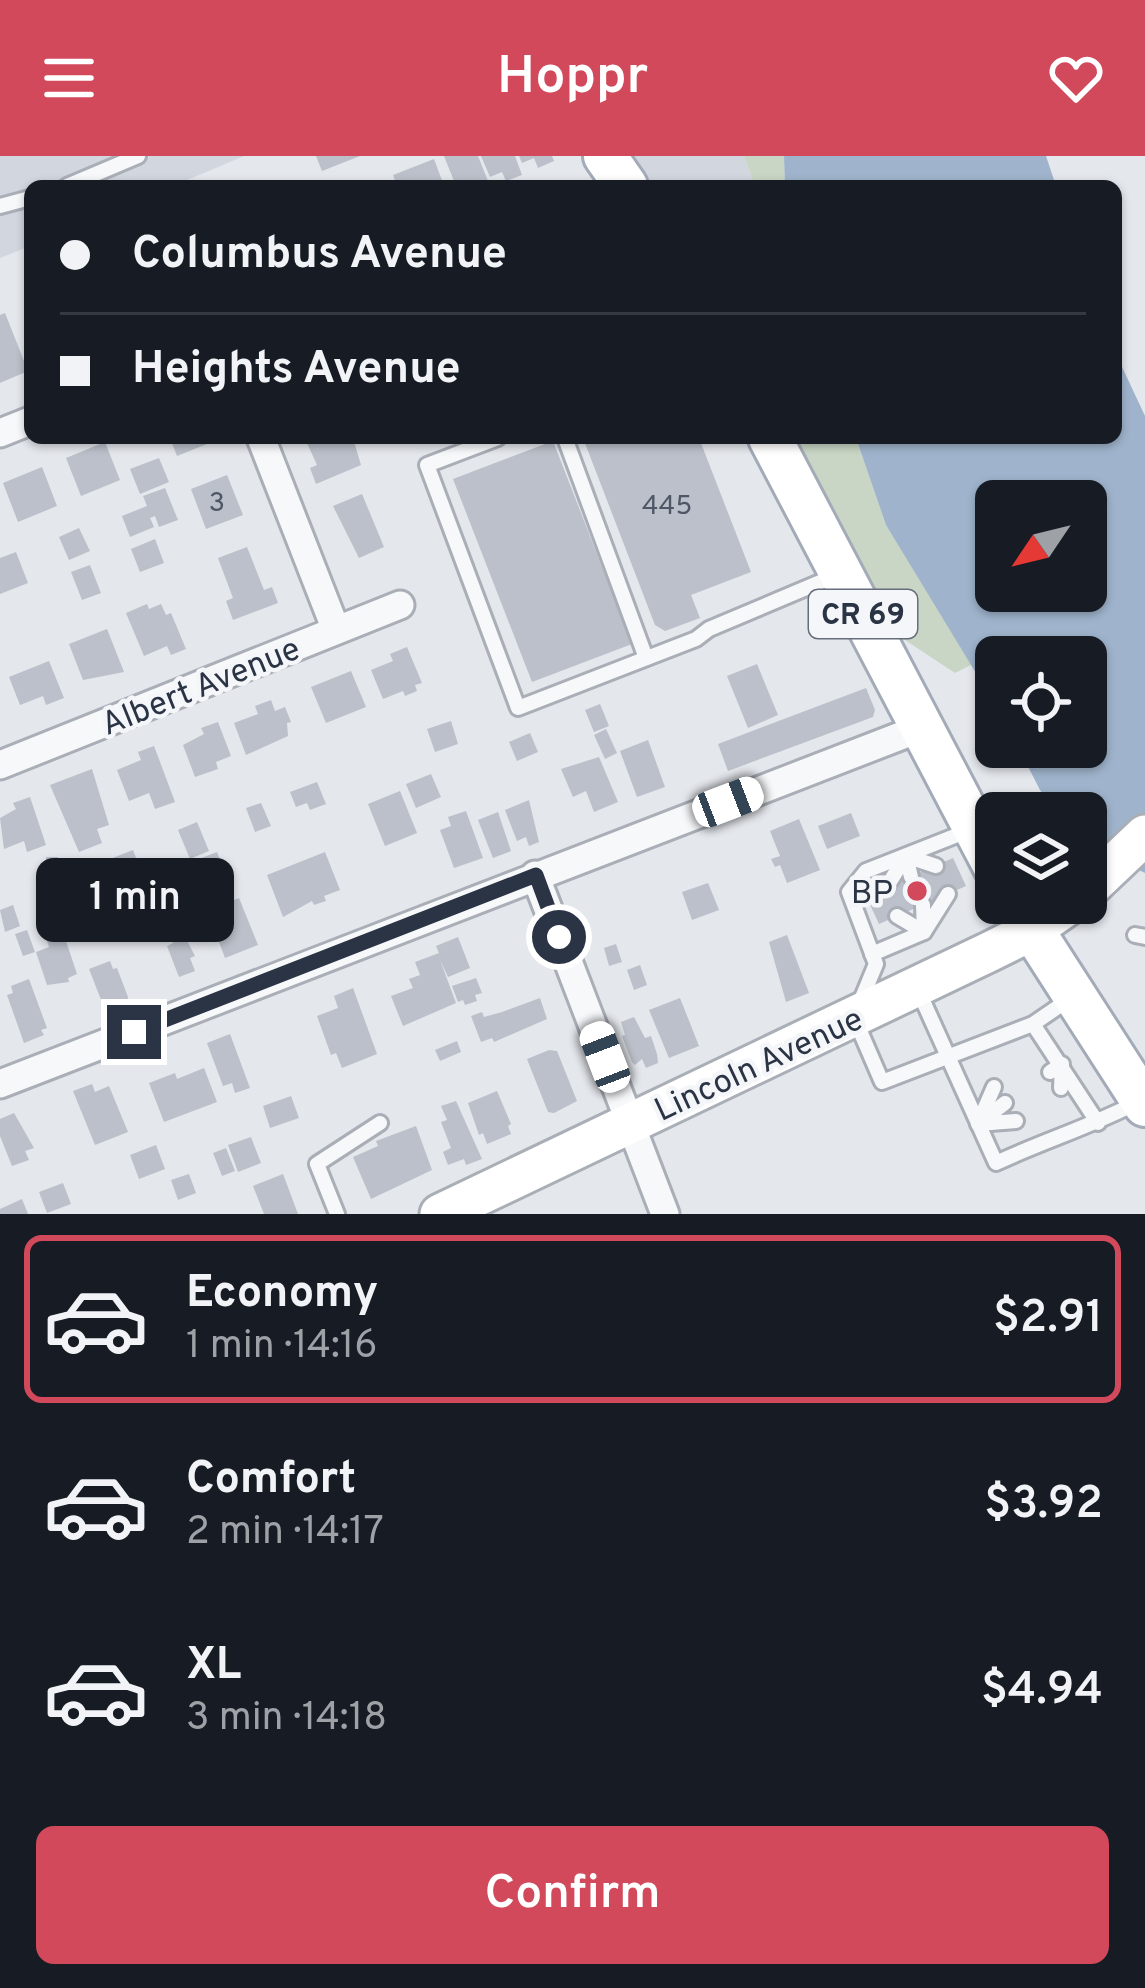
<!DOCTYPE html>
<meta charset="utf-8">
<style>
body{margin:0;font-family:Overpass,sans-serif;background:#20242c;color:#f1f3f6;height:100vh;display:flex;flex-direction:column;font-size:45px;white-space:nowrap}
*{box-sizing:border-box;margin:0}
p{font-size:39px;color:#9ea1a6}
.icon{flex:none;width:66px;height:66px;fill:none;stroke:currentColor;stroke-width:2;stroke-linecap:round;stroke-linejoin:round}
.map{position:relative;height:1058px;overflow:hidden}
.side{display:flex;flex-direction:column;background:#171b24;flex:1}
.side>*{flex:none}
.guide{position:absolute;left:24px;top:24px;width:1098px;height:264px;border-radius:18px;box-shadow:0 3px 9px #0004;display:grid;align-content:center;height:264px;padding:0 36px;background:#171b24}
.needle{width:78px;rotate:235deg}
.fabs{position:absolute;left:975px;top:324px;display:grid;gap:24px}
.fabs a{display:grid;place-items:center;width:132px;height:132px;border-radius:18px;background:#171b24;box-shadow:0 3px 9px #0004;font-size:60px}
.end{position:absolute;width:54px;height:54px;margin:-27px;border:15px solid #2b3445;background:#fff;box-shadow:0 0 0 6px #fff}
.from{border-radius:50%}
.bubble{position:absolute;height:84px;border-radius:18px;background:#171b24;box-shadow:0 3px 9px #0004;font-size:39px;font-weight:600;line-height:84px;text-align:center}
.car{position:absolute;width:36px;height:72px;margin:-36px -18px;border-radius:15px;box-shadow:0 0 9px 3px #0007;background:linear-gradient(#fff 24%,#345 0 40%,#fff 0 76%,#345 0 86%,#fff 0)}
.guide b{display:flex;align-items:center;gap:42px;height:114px;font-size:45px}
.guide b+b{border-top:3px solid #363941}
.guide i{width:30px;height:30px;background:#f1f3f6}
ul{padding:21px 0 0;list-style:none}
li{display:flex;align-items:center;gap:36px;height:168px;margin:0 24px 18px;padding:0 12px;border:6px solid transparent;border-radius:18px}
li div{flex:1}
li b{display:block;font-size:45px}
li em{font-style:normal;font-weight:600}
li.on{border-color:#d1495b}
li>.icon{width:108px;height:108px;stroke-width:1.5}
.cta{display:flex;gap:24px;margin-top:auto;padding:24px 36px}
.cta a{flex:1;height:138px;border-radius:18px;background:#d1495b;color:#fff;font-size:48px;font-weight:600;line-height:138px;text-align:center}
header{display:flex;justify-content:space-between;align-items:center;height:156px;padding:0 36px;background:#d1495b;color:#fff;font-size:54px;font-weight:600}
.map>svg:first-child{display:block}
</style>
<header><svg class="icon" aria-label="menu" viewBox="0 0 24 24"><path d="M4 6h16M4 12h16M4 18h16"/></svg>Hoppr<svg class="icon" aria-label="heart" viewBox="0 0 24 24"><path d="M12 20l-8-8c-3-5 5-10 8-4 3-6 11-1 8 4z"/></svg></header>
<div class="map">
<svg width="1145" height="1058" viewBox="0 0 1145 1058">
<rect width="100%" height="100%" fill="#e4e7ec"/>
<g fill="#d2d6de">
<polygon points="0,0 244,0 173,30 30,30 30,90 0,102"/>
<polygon points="605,0 744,0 755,30 626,30"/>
</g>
<g fill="#c9d6c5">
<polygon points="744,0 784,0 785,30 755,30"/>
<polygon points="770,282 856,282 886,369 973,508 955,517 861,455"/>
</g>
<g fill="#9fb4cc" fill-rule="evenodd">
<polygon points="784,0 1046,0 1056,30 785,30"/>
<path d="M1116,198L1145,260V717L1108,699L1086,683V657H1059L1040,634L1018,591H1086V501H996V550L886,369L856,282H1116ZM996,345H1086V435H996Z"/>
</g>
<g fill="#bbc0ca">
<polygon points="316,0 360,0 322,15"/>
<polygon points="444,0 478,0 490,30 456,30"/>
<polygon points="481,0 515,0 522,19 506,25 502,16 490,21"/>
<polygon points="519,0 552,0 554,5 538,12 534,2 522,7"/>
<polygon points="434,3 444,30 397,30 393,19"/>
<polygon points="5,157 28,215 0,227 0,159"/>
<polygon points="170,282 222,282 177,300"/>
<polygon points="319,282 353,282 361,309 316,328 310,312 317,309 307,287"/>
<polygon points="583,282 699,282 751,416 691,439 700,462 665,475 655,469"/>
<polygon points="553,285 632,488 532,526 453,323"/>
<polygon points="105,286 120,324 81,340 66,302"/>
<polygon points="159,302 169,326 140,338 130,313"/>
<polygon points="42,311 57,350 18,366 3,327"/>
<polygon points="227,319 243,359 206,373 191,333"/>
<polygon points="165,332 178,364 159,371 155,360 150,362 154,371 130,381 122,360 147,350 143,340"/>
<polygon points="362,338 384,391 359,402 333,350"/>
<polygon points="79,372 90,395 69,404 59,381"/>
<polygon points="155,383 164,407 140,416 131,393"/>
<polygon points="247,391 264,434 272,431 278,447 233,464 226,445 233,442 218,402"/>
<polygon points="16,396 28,427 0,438 0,402"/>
<polygon points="90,409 101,437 82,444 71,416"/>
<polygon points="147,448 149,453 161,448 166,459 171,457 186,493 171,499 167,490 144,500 126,457"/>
<polygon points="107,473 124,516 83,524 69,488"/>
<polygon points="407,491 422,527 415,529 417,535 405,540 403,535 383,543 371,514 393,505 390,498"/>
<polygon points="49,505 64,542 46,549 43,540 20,549 9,521"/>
<polygon points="757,508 778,559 748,572 727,520"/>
<polygon points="351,515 366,551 326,567 311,531"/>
<polygon points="866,532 875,554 873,561 728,615 718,588"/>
<polygon points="271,544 275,555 285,551 291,566 287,567 288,580 246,599 234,567 258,558 255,550"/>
<polygon points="600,548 609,570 594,576 585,554"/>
<polygon points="451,565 458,588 435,596 427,573"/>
<polygon points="218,566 231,600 216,606 218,613 195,621 183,589 204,578 201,572"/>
<polygon points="606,573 617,597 605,603 594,579"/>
<polygon points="530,577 538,596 517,605 509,586"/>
<polygon points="648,584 665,631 637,641 620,595"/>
<polygon points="154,590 175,646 155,653 149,637 129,645 117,614 141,604 138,596"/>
<polygon points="599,601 618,646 594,656 586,635 573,641 561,613"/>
<polygon points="92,613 109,669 97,673 102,687 79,696 50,629"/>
<polygon points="431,618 441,641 416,652 406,628"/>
<polygon points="317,626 326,648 310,654 307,647 296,651 290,636"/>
<polygon points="400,635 417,677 385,690 368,648"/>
<polygon points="30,641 46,689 27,696 24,685 4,693 0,662 16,653 13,647"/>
<polygon points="529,644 539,686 529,690 526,681 517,685 505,654"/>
<polygon points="261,647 271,670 255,676 246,652"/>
<polygon points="466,655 483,702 454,712 440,674 451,670 448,661"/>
<polygon points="498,656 511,695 493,702 478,664"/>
<polygon points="851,657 860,680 827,693 818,670"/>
<polygon points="799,663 820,714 787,727 780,709 775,711 771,703 780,700 770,675"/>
<polygon points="197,666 209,695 190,703 178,674"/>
<polygon points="133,694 143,720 115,730 105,705"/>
<polygon points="217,696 226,719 203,728 208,740 184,749 168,715"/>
<polygon points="325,696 340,734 324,740 326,745 314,749 312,745 283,761 267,719"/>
<polygon points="46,701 58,701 59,724 47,724"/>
<polygon points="953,702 966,730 879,768 866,740"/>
<polygon points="74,724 83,746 54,756 46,734"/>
<polygon points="166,727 175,751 160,757 151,732"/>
<polygon points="708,727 719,754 692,764 682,736"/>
<polygon points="230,735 234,744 239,742 258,789 225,802 207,754 222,748 219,739"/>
<polygon points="107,740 115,762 100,768 92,746"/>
<polygon points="13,749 20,770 5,776 0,754"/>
<polygon points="27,774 35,796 23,800 15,778"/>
<polygon points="182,775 195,800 190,802 195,815 179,821 167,790 173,787 170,780"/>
<polygon points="64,779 77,818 68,822 69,826 47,829 36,796 49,791 47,785"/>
<polygon points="787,779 809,837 786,846 769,786"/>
<polygon points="458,781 470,812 448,821 440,804 456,847 403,870 391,840 413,832 409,823 420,819 415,806 439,797 436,790"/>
<polygon points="616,788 622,806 609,810 604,792"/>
<polygon points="110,805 113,813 117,812 128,841 127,846 105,854 89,813"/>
<polygon points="640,809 647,829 634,834 627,814"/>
<polygon points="476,822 482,837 475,839 477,845 465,849 463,844 458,846 452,830"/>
<polygon points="29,823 47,872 41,874 44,879 24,887 7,839 13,837 11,830"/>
<polygon points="353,832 377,898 342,912 336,897 331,899 317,860 338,852 334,840"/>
<polygon points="540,842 547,863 494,886 492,882 481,886 471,860 482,856 484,861 502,856"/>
<polygon points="680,842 699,890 669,902 649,854"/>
<polygon points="634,861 645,882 651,880 657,898 658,907 646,912 642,903 635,909 632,906 622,880 625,879 621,866"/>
<polygon points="230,878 250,932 235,937 232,927 223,930 207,887"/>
<polygon points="457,885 461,896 440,905 435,894"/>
<polygon points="549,894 557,895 577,945 554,957 548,956 527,903"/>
<polygon points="204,912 217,946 164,966 149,927 175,917 177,923"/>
<polygon points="92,928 95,936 109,930 128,976 95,989 73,935"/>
<polygon points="497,935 511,968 508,970 511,978 487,988 483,977 479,979 468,947"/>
<polygon points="291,940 299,962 270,972 263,950"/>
<polygon points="456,945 482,1003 466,1009 464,1003 448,1009 443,996 451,992 441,966 447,964 441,950"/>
<polygon points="14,957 34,992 25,995 29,1004 12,1010 0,980 0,963"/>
<polygon points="416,970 432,1014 371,1043 353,1001 378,990 376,985"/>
<polygon points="251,981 261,1007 238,1016 228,989"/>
<polygon points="156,989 165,1013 139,1023 130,999"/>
<polygon points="226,992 235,1015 222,1020 213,997"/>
<polygon points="189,1018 196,1037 178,1044 171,1024"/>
<polygon points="283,1018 298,1058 264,1058 253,1030"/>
<polygon points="63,1027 71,1048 47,1057 39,1036"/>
<polygon points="22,1043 28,1058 0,1058 0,1053"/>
</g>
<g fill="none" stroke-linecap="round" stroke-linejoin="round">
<defs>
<g id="lane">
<polyline points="67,30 138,0"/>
<polyline points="0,50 30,42"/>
<polyline points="498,282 427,309 518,552 696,483 709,473 837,419"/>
<polyline points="565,282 646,502"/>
<polyline points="970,674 866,715 849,736 876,808 854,861 882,926 1033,868 1068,844"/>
<polyline points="911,721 906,700 936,710"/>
<polyline points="886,732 906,700"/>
<polyline points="923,749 924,776 948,738"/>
<polyline points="1135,779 1145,781"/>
<polyline points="872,798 924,776 897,760"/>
<path d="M919,836L996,1007C1043,985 1092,970 1138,946"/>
<polyline points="1033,868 1098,967"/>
<polyline points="1050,916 1062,908 1061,932"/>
<polyline points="1005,947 978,968 1016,965"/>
<polyline points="980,963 994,931"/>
<polyline points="337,1058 317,1008 380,967"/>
</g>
<g id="street">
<polyline points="0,277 30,265"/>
<polyline points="261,282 336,474"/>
<polyline points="0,609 400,449"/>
<polyline points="535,719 665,1058"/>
<polyline points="0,928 921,572"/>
</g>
<g id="secondary">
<polyline points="1086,735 1145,679"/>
<polyline points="440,1058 991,795 1031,775 1071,747"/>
</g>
<g id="primary">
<polyline points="605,0 626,30"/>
<polyline points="770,282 996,713"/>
<polyline points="1015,747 1145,949"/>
</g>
</defs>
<use href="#lane" stroke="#a9aeb7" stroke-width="20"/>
<use href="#street" stroke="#a9aeb7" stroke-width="33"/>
<use href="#secondary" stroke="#a9aeb7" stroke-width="45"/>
<use href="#primary" stroke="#a3abb8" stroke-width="48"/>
<use href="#lane" stroke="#f7f8fa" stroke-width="14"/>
<use href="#street" stroke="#f7f8fa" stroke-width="27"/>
<use href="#secondary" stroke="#fff" stroke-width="39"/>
<use href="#primary" stroke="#fff" stroke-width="42"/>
</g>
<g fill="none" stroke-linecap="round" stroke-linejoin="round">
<polyline stroke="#2b3445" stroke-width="15" points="134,876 536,719 559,781"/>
</g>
<circle fill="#d1495b" stroke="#f4f6f9" stroke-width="4.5" cx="917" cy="735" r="12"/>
<g text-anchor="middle" stroke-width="9" stroke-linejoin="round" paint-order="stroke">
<g font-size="27" fill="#4f5766">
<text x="217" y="355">3</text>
<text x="667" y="358">445</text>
</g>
<rect fill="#f4f6f9" stroke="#676e7b" stroke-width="3" x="809" y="434" width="108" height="48" rx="9"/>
<g font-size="30" font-weight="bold" fill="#2b3445">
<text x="863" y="468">CR 69</text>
</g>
<g font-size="33" fill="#2b3445" stroke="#f4f6f9">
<text transform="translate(200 529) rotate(-22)" y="12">Albert Avenue</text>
<text transform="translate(758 907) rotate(-25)" y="12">Lincoln Avenue</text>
</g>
<g font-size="33" fill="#2b3445" stroke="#f4f6f9" text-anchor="end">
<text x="893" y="747">BP</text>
</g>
</g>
</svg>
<div class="fabs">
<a><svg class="needle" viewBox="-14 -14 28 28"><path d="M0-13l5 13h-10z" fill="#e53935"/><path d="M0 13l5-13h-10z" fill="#9ea1a6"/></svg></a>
<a><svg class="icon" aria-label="locate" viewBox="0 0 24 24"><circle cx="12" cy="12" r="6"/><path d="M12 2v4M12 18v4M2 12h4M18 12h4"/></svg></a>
<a><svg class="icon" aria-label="layers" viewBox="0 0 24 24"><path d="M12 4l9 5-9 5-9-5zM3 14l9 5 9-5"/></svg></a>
</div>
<i class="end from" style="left:559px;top:781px"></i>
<i class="end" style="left:134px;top:876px"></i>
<div class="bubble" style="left:36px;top:702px;width:198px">1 min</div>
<i class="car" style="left:728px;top:646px;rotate:69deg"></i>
<i class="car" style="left:605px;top:901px;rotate:339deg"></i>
<div class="guide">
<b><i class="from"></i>Columbus Avenue</b>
<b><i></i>Heights Avenue</b>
</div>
</div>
<section class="side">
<ul>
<li class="on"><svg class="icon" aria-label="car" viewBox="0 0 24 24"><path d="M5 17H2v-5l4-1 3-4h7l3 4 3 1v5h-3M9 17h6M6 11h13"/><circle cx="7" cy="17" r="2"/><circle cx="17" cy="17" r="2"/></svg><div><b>Economy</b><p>1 min · 14:16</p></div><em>$2.91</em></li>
<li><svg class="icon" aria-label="car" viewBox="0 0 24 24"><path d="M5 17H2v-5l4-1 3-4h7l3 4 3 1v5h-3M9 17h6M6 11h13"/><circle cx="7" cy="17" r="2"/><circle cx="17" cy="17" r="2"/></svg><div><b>Comfort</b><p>2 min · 14:17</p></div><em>$3.92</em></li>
<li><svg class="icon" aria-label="car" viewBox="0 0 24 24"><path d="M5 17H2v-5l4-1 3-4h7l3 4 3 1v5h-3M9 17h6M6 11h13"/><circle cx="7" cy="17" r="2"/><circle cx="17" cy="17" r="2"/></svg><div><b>XL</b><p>3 min · 14:18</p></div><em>$4.94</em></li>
</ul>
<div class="cta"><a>Confirm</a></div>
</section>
